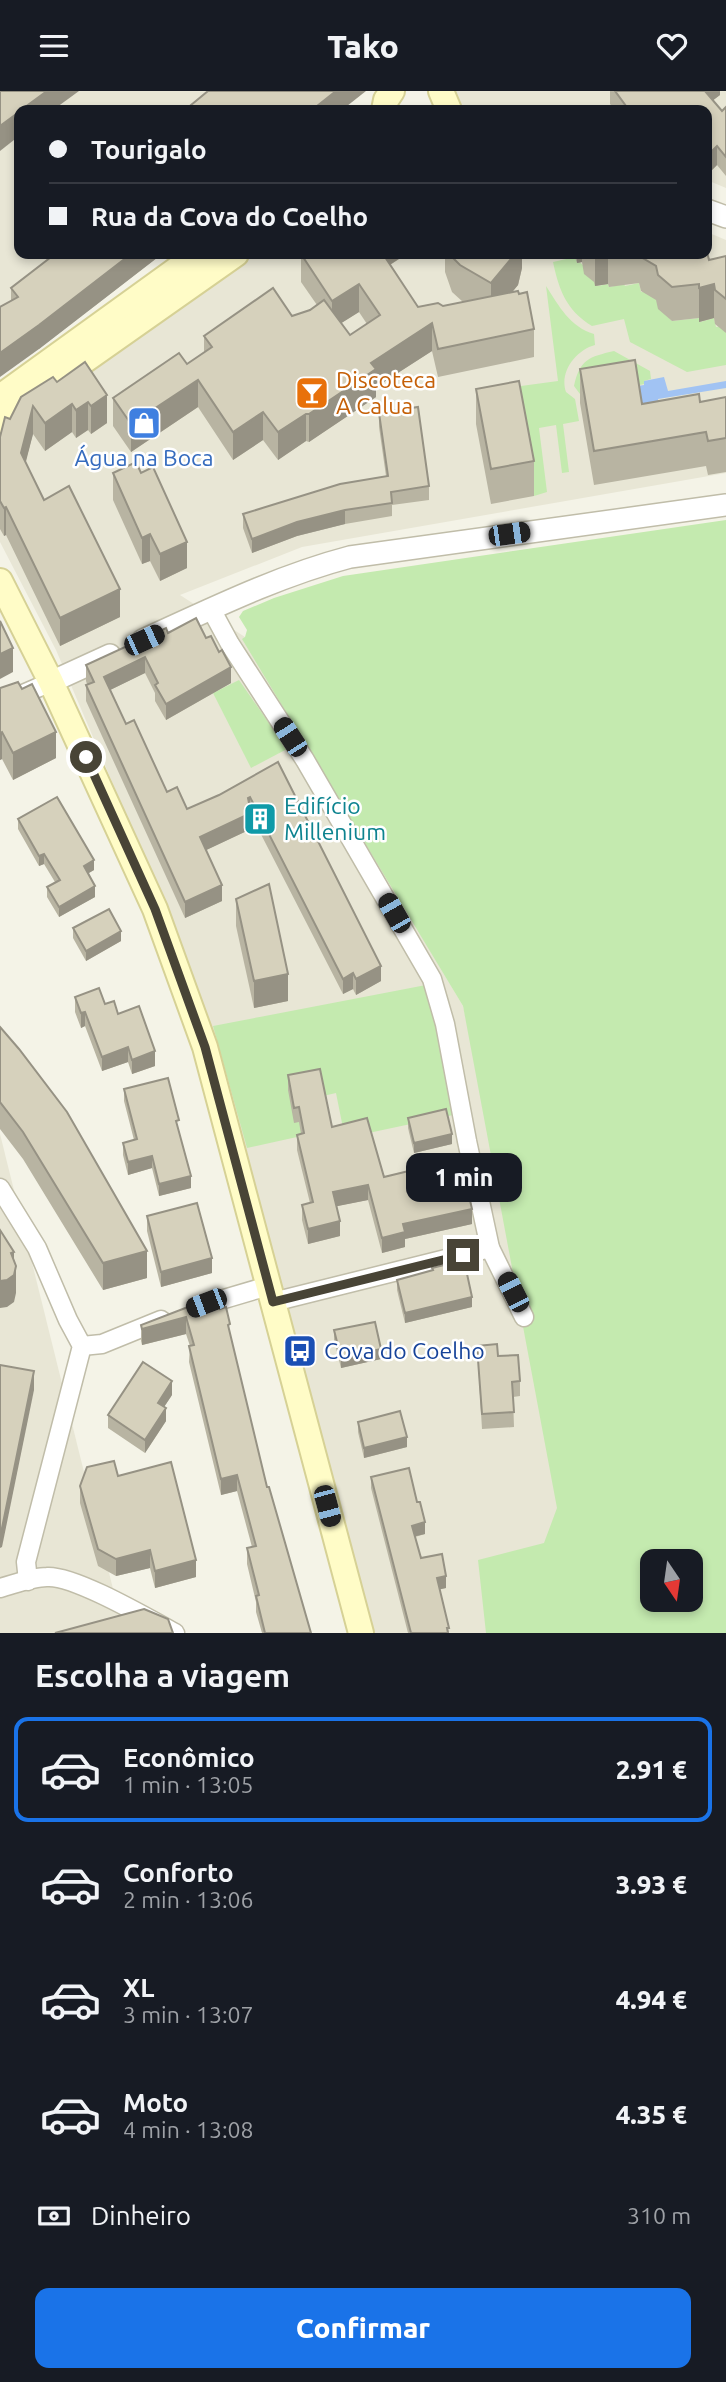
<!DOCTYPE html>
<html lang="pt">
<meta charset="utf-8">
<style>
body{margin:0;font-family:Ubuntu,sans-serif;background:#20242c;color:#f1f3f6;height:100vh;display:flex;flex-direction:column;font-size:26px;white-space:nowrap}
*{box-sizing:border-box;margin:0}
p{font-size:23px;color:#9ea1a6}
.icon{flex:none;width:38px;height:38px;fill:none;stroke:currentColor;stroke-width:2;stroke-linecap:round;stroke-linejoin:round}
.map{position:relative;height:1542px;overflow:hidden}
.drawer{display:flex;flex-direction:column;background:#171b24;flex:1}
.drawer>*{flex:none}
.guide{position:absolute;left:14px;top:14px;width:698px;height:154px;border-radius:14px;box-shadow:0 4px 10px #0003;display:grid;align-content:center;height:154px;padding:0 35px;background:#171b24}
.needle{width:46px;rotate:167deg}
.fabs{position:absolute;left:640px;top:1458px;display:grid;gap:14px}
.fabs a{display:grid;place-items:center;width:63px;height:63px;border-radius:14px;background:#171b24;box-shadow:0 4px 10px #0003;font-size:35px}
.end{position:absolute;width:32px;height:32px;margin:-16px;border:9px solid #484436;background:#fff;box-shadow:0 0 0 4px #fff}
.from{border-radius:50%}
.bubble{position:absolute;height:49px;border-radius:14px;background:#171b24;box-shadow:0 4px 10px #0003;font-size:23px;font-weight:800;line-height:49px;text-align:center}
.car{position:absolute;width:21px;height:42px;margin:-21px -10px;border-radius:9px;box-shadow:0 0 5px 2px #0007;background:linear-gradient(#222 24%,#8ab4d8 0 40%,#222 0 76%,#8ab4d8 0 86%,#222 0)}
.guide b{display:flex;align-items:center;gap:24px;height:66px;font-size:26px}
.guide b+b{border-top:2px solid #363941}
.guide i{width:18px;height:18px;background:#f1f3f6}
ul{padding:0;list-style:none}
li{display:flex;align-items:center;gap:21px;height:105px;margin:0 14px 10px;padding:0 21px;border:4px solid transparent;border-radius:14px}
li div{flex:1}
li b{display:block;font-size:26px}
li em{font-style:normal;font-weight:800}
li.selected{border-color:#1a73e8}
li>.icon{width:63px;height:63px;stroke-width:1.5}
h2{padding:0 35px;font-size:32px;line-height:84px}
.pay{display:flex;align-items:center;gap:18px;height:77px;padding:0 35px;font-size:26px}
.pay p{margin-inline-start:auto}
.button{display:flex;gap:14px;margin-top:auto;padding:14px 35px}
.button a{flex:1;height:80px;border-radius:14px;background:#1a73e8;color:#fff;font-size:28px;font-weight:800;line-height:80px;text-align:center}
header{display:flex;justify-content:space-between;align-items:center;height:91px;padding:0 35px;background:#171b24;font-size:32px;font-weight:800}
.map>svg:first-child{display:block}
</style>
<header><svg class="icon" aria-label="menu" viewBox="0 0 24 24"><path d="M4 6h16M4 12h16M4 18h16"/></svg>Tako<svg class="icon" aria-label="heart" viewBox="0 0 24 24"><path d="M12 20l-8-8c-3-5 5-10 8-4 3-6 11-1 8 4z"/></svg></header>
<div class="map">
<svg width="726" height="1542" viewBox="0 0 726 1542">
<rect width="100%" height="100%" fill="#f4f3e7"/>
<g fill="#e8e6d5">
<polygon points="0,0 357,0 333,19 19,19 19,163 152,163 0,283"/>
<polygon points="445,0 726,0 726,97 707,89 707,19 476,19 457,12"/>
<polygon points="707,141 726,149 726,382 302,456 180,504 245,546 463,915 606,1542 370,1542 161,806 56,559 0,451 0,330 241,163 707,163"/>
<polygon points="0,1043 124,1542 0,1542"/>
</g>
<g fill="#c4eaaf" fill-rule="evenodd">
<path d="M575,166L592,184L598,195L608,193L609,196L624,193L625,195L639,192L641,201H648C660,209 663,223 672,230L699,227L700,231L714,227L716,236L723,235L726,242V274L687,281L630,251L624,228L592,235C566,219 559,199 553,171Z"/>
<path d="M546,195C559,215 570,236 594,243L595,254C576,259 559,281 566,301L575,308L579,330L563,333L569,381L562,382L556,334L539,337L547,401L534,405L519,325L482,332L476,301L558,290Z"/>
<path d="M614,260L650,280L651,288L644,290V293L583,307L574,295C580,268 589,266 614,260Z"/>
<path d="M726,429V1542H486L478,1469L544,1452L557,1417L463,915L242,548L245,546L247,539L239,526L243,520L274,507L343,485ZM653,1470H691V1508H653Z"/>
<polygon points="239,589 287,658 251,677 213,602"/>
<polygon points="426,894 443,957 453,1024 345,1047 336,1002 323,1005 294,1031 299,1031 306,1044 247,1057 213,935"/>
</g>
<polygon fill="#a1c3f3" points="664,286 668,300 726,290 726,297 658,308 659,313 637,316 621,298 644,294 644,290"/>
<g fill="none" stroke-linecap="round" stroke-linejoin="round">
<defs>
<g id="minor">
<polyline points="211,518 230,553 305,669 432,888 445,933 467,1050 490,1157 524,1226"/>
<polyline points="0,613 51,591"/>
<polyline points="0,1097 37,1157 68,1229 82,1255 26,1471 28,1490"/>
<polyline points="273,1211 490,1157"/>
<polyline points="197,1216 268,1195"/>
<polyline points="82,1255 102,1253 161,1229"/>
<path d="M0,1497C15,1493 32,1486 47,1486C74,1484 149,1528 175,1542"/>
</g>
<g id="tertiary">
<polyline points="707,119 726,126"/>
<path d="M143,549C211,518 278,485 350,466L726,414"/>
<polyline points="51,591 110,564"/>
</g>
<g id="secondary">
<polyline points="441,0 449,19"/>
<polyline points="384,19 386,9 392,0"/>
<polyline points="0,306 198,163"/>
<polyline points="0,329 236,163"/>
<polyline points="0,490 51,591 155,818 205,956 361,1542"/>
</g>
</defs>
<use href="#minor" stroke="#c0bda9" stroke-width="21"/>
<use href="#tertiary" stroke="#c0bda9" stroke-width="24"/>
<use href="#secondary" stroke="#d6d195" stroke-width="28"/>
<use href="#minor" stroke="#fff" stroke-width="18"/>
<use href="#tertiary" stroke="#fff" stroke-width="21"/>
<use href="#secondary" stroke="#fffcc7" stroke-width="24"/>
</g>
<g fill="#b8b4a2" fill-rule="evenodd">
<polygon points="610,0 720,0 720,4 713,9 722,20 726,16 726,85 717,74 711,80 707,76 707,19 615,19 610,13"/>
<polygon points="55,163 162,163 39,258 11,210 11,197"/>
<path d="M301,163H405V164L390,174L418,216L443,215L463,211L452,201L445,181V163H522V177L518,194L512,201L534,238V266L438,286L432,260L376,296V306L309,351L306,350L278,369L263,349L233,369L198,316L131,361L113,335V307L187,273L204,261V245L292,225L310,219L317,214L301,191ZM359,221L367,233L350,244L341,232Z"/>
<polygon points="567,163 707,163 709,169 726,165 726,242 715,233 714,227 699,231 699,227 672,230 658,218 656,209 641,200 639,192 609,196 608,193 595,195 594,191 584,183 582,171 577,172 575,166 568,168"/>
<polygon points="85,271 107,332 91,343 88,339 76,347 72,341 45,360 33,343 25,372 44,409 120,526 60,555 6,444 4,445 0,438 0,346 10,328 57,291"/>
<polygon points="580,278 642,313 700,311 726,306 726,381 708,384 706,375 594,394 580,312"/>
<polygon points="476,298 534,370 534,405 491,413 476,333"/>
<polygon points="379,322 429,395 429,409 392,414 392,425 345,433 297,445 252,462 243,437 243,423 386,385 379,336"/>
<polygon points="113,382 187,477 160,490 150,470 142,473 113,409"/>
<polygon points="168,542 231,592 166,629 155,610 155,602 145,582 110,599 126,633 167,701 187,718 219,704 278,671 381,890 356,904 353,898 343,903 251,724 251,738 206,759 222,810 185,827 86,610 86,594 87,593 86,590 86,574"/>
<polygon points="0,597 56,667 13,689 2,668 0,669"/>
<polygon points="18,728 94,779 88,782 95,806 59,826 47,806 47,796 55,791 44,773 39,775 18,738"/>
<polygon points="236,808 288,910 254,917 236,835"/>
<polygon points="73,837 121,850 86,870 73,847"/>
<polygon points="75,906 105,913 118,923 155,975 132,983 128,971 102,980 85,935 81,937 75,921"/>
<polygon points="0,936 147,1187 103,1199 23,1068 0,1038"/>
<polygon points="288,984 332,1036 384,1086 424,1092 472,1133 405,1148 405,1156 382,1162 368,1109 337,1115 340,1145 308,1153 302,1129 302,1114 310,1112 297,1059 297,1044 301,1043 299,1031 294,1032 288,999"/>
<polygon points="124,998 179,1040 191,1097 159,1105 152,1077 128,1084 123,1064 123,1052 134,1049 124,1010"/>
<polygon points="408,1027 452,1053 414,1062 408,1037"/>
<polygon points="147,1125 212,1182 161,1196 147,1140"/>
<polygon points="432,1179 472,1216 405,1232 397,1199 397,1189"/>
<polygon points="220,1218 230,1245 267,1396 311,1542 262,1542 256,1521 256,1511 247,1473 247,1457 252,1456 237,1400 221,1404 189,1271 190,1255 186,1243 142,1254 141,1250 141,1234"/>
<polygon points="334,1239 381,1268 341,1277 334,1249"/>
<polygon points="477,1255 498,1265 520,1290 520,1305 513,1306 514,1336 482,1338"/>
<polygon points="172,1304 164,1316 166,1330 145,1362 108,1337 108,1324"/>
<polygon points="358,1331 407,1356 364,1367 358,1341"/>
<polygon points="118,1385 196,1486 155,1497 150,1477 116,1485 98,1475 80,1412 80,1395"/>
<polygon points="371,1386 417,1411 425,1443 415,1446 421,1467 446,1497 440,1498 449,1542 408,1542 371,1397"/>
</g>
<g fill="#969284">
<polygon points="47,0 79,0 53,19 21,19"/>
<polygon points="336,0 366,0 342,19 312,19"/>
<polygon points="703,0 720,0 720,4 703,17"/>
<polygon points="19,21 19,45 0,60 0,35"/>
<polygon points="717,55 717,74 711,80 711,61"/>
<polygon points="131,163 162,163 39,258 0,286 0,262"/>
<polygon points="377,163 405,163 405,164 377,182"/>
<polygon points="515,163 522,163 522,177 518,194 491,227 491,192"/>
<polygon points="577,163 582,163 582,171 577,172"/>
<polygon points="595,163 608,163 608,193 595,195"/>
<polygon points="359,193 359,221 332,238 332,210"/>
<polygon points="714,193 714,227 699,231 699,197"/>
<polygon points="432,232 432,260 376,296 376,306 309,351 309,323 371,272"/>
<polygon points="198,289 198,316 131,361 131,333"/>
<polygon points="107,304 107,332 91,343 91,315"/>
<polygon points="88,311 88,339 76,347 76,319"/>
<polygon points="72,313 72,341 45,360 45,332"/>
<polygon points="33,315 33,343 21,390 21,362"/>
<polygon points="263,321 263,349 233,369 233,341"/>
<polygon points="306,323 306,350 278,369 278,341"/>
<polygon points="6,416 6,444 4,445 4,417"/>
<polygon points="345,419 345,433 297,445 252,462 252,448 297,431"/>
<polygon points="150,443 150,470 142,473 142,447"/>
<polygon points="187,451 187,477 160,490 160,463"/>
<polygon points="120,498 120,526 60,555 60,527"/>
<polygon points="13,557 13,581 0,588 0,563"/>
<polygon points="145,566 145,582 104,602 104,586"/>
<polygon points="231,576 231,592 166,629 166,613"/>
<polygon points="2,641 2,668 0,669 0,642"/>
<polygon points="56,641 56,667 13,689 13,662"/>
<polygon points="250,706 251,738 200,762 200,746"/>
<polygon points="44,763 44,773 39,775 39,765"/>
<polygon points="94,769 94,779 84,785 84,775"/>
<polygon points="222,794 222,810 185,827 185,811"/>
<polygon points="95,795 95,806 59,826 59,816"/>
<polygon points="121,840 121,850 86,870 86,860"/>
<polygon points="381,875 381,890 356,904 356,888"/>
<polygon points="353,882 353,898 343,903 343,888"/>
<polygon points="288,883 288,910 254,917 254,890"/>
<polygon points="85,921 85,935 81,937 81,922"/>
<polygon points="128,956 128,971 102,980 102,966"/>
<polygon points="155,960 155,975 132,983 132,969"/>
<polygon points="452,1043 452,1053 414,1062 414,1052"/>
<polygon points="152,1065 152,1077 128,1084 128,1071"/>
<polygon points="191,1085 191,1097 159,1105 159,1093"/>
<polygon points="368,1094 368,1109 333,1116 333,1101"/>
<polygon points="472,1118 472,1133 405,1148 405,1156 382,1162 382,1147 403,1133"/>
<polygon points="340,1130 340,1145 308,1153 308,1138"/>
<polygon points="147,1160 147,1187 103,1199 103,1172"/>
<polygon points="14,1161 14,1181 16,1175 16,1202 14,1211 7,1216 0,1217 0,1190 11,1162"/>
<polygon points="212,1167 212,1182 161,1196 161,1181"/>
<polygon points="472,1206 472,1216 405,1232 405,1222"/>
<polygon points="186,1226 186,1243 142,1254 142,1238"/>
<polygon points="381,1258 381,1268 341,1277 341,1267"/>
<polygon points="34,1280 34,1299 2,1456 0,1457 0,1438"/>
<polygon points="172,1290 172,1304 158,1325 158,1312"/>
<polygon points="166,1317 166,1330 145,1362 145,1349"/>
<polygon points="407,1346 407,1356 364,1367 364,1357"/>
<polygon points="237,1384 237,1400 221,1404 221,1388"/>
<polygon points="425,1431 425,1443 412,1446 412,1435"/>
<polygon points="150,1459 150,1477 116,1485 116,1468"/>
<polygon points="196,1469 196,1486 155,1497 155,1480"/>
<polygon points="446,1485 446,1497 437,1499 437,1487"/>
</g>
<g fill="#d6d1bc" stroke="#969284" stroke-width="2">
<polygon points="0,0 47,0 21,19 19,19 19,21 0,35"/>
<polygon points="208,0 336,0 312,19 185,19"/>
<polygon points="615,0 705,0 722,20 726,16 726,66 717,55 711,61 707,56 707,19 629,19"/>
<polygon points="707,161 709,169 726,165 726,208 715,199 714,193 699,197 699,193 672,196 658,184 656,175 641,166 640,163 707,163"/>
<polygon points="55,163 131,163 39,234 0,262 0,216 18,206 11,197"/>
<polygon points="301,163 383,163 418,216 438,212 443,215 518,200 519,203 527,201 534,238 438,258 432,232 371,272 376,278 309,323 306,323 278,341 263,321 233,341 198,289 131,333 113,307 179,262 187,273 212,256 204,245 273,197 292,225 310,219 324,209 350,244 380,224 359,193 332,210"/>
<polygon points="451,163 515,163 491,192 460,174 452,166"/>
<polygon points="635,269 642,313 699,303 700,311 726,306 726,347 708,350 706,341 594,360 580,278"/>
<polygon points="85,271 107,304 91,315 88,311 76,319 72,313 45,332 33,315 21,362 44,409 69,395 120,498 60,527 6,416 4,417 0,410 0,346 5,326 10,328 21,306 53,286 57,291"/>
<polygon points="519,290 534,370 491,378 476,298"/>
<polygon points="418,316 429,395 391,401 392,412 345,419 297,431 252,448 243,423 340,393 388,385 379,322"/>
<polygon points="136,371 141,382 153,376 187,451 160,463 150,443 142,447 113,382"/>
<polygon points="196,527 206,547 211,545 219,561 222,559 231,576 166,613 155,594 158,592 145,566 104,586 126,633 134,629 167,701 177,696 187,718 219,704 278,671 381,875 356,888 353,882 343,888 250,706 248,707 251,722 200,746 222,794 185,811 86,594 94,591 86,574 166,537 168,542"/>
<polygon points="0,530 13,557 0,563"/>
<polygon points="18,591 22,598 32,593 56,641 13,662 2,641 0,642 0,597"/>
<polygon points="57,706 94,769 84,775 95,795 59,816 47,796 60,789 44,763 39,765 18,728"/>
<polygon points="269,793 288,883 254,890 236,808"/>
<polygon points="109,818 121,840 86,860 73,837"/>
<polygon points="99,897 105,913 114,910 118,923 139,915 155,960 132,969 128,956 102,966 85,921 81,922 75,906"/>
<polygon points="0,936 19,958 67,1021 147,1160 103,1172 23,1041 0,1011"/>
<polygon points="320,978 332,1036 367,1027 384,1086 421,1077 424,1092 464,1083 472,1118 403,1133 405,1141 382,1147 368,1094 333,1101 340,1130 308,1138 302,1114 313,1111 297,1044 304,1042 299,1016 294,1017 288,984"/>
<polygon points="168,987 179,1029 176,1030 191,1085 159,1093 152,1065 128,1071 123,1052 137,1048 124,998"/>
<polygon points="446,1018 452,1043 414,1052 408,1027"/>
<polygon points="197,1112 212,1167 161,1181 147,1125"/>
<polygon points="0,1139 14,1161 11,1162 16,1175 14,1184 7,1189 0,1190"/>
<polygon points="464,1169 472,1206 405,1222 397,1189 433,1179 432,1177"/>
<polygon points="214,1206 218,1209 220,1218 226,1216 230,1233 228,1234 267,1396 269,1396 311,1542 265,1542 256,1505 259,1504 247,1457 256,1455 237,1384 221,1388 189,1255 194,1254 186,1226 142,1238 141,1234"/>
<polygon points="375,1231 381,1258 341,1267 334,1239"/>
<polygon points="497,1253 498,1265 518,1264 520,1290 512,1291 514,1321 482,1323 477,1255"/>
<polygon points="143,1271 172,1290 158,1312 166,1317 145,1349 108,1324"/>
<polygon points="0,1274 34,1280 2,1437 0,1438"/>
<polygon points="400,1320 407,1346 364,1357 358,1331"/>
<polygon points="114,1370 118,1385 171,1371 196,1469 155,1480 150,1459 116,1468 98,1458 80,1395 87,1376"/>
<polygon points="409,1377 417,1411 420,1411 425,1431 412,1435 421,1467 442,1463 446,1485 437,1487 449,1537 447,1537 448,1542 411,1542 371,1386"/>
<polygon points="144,1518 168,1528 173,1542 55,1542"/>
</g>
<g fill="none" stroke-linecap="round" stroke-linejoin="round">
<polyline stroke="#484436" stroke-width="9" points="86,666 155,818 205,956 273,1211 463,1164"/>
</g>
<defs>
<symbol id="bar-square" viewBox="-11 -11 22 22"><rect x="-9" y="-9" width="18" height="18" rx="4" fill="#e8710a" stroke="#fff"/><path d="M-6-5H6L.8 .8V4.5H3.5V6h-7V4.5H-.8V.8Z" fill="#fff"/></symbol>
<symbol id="shop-square" viewBox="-11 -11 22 22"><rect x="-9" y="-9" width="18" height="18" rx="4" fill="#3f7fe0" stroke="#fff"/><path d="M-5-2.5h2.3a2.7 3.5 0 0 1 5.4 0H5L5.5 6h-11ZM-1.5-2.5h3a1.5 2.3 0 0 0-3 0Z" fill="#fff"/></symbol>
<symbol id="building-square" viewBox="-11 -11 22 22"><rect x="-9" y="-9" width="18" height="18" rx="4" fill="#0f9aa8" stroke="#fff"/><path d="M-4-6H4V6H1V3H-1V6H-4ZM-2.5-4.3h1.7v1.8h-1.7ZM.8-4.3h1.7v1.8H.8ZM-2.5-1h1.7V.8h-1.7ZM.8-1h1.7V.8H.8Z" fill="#fff"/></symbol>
<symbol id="bus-square" viewBox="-11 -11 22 22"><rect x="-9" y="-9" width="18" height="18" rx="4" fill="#1a4fb4" stroke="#fff"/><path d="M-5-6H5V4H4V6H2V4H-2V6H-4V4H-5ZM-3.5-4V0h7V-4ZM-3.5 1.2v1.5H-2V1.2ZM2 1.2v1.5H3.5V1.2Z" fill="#fff"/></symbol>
</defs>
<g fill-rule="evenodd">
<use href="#bar-square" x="293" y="283" width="38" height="38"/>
<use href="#shop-square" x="125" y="313" width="38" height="38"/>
<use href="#building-square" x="241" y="709" width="38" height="38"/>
<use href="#bus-square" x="281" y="1241" width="38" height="38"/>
</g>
<g text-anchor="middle" stroke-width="5" stroke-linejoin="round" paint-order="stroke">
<g font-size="23" fill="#c56008" stroke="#fff" text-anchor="start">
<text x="336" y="297">Discoteca<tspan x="336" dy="26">A Calua</tspan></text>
</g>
<g font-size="23" fill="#366cbe" stroke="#fff">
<text x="144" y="375">Água na Boca</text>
</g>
<g font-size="23" fill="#0d838f" stroke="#fff" text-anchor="start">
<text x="284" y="723">Edifício<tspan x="284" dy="26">Millenium</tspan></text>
</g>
<g font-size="23" fill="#164399" stroke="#fff" text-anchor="start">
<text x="324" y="1268">Cova do Coelho</text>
</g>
</g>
</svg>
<div class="fabs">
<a><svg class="needle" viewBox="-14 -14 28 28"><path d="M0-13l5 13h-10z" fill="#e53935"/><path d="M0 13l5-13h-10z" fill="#9ea1a6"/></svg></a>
</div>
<i class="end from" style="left:86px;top:666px"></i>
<i class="end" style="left:463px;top:1164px"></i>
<div class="bubble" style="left:406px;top:1062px;width:116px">1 min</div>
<i class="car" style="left:509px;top:443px;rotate:82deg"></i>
<i class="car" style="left:144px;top:549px;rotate:65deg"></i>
<i class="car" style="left:290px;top:646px;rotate:327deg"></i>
<i class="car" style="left:394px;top:822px;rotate:330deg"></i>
<i class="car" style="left:513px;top:1201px;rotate:333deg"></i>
<i class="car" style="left:206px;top:1212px;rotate:249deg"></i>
<i class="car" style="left:327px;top:1415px;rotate:165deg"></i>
<div class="guide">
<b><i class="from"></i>Tourigalo</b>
<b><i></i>Rua da Cova do Coelho</b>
</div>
</div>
<section class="drawer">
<h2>Escolha a viagem</h2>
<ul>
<li class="selected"><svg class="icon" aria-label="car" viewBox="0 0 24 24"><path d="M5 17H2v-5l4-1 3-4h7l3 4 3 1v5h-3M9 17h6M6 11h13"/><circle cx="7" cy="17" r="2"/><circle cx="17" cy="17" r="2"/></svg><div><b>Econômico</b><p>1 min · 13:05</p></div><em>2.91 €</em></li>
<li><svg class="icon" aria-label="car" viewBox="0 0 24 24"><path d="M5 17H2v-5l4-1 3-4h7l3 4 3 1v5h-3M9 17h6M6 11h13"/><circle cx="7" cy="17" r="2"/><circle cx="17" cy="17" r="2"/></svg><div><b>Conforto</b><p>2 min · 13:06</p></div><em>3.93 €</em></li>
<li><svg class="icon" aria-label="car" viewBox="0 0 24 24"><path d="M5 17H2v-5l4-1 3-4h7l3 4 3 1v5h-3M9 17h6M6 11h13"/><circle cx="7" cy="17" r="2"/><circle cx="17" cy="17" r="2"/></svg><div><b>XL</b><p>3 min · 13:07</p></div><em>4.94 €</em></li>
<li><svg class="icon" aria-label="car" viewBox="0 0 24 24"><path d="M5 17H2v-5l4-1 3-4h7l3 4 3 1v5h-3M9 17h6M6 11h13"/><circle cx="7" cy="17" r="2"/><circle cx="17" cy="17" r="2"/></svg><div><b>Moto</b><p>4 min · 13:08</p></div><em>4.35 €</em></li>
</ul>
<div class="pay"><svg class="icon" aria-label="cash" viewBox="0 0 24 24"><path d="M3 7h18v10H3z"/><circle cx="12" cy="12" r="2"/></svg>Dinheiro<p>310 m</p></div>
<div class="button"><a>Confirmar</a></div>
</section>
